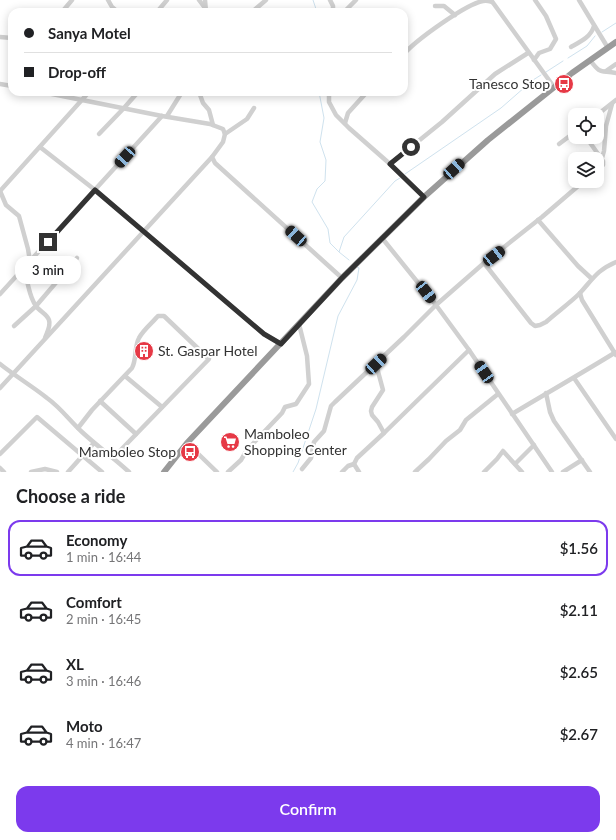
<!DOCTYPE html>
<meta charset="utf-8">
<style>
body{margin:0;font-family:Lato,sans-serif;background:#f2f2f2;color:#202124;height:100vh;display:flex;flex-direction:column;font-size:15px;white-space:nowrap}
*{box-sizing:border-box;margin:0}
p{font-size:13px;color:#757577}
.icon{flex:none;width:22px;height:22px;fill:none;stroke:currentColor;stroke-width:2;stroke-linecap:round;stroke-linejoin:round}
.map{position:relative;height:472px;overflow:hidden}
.details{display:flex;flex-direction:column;background:#fff;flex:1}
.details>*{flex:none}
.guide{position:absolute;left:8px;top:8px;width:400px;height:88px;border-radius:12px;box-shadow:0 2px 10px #0003;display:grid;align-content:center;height:88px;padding:0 16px;background:#fff}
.controls{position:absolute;left:568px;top:108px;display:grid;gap:8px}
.controls a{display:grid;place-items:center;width:36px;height:36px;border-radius:8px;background:#fff;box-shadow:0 2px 10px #0003;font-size:20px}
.end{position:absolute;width:18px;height:18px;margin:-9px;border:5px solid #333;background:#fff;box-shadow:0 0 0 2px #fff}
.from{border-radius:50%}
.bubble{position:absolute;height:28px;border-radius:12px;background:#fff;box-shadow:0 2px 10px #0003;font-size:13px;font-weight:600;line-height:28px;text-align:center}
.car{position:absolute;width:12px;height:24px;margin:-12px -6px;border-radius:5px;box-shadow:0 0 3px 1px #0007;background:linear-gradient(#222 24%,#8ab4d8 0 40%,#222 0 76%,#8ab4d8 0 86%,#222 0)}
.guide b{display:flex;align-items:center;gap:14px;height:38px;font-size:15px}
.guide b+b{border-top:1px solid #e0e0e0}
.guide i{width:10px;height:10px;background:#202124}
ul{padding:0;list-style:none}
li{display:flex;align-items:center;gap:12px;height:56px;margin:0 8px 6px;padding:0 8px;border:2px solid transparent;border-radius:12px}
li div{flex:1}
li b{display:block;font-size:15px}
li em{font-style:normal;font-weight:600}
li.active{border-color:#7c3aed}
li>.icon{width:36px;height:36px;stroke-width:1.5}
h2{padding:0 16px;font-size:18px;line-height:48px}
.cta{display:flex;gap:8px;margin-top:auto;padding:8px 16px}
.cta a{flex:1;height:46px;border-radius:12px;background:#7c3aed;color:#fff;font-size:16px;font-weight:600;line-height:46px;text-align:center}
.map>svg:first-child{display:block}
</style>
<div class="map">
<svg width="616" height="472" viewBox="0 0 616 472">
<rect width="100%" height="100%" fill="#fff"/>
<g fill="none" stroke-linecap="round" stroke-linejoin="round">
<g stroke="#cfe2ee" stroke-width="1">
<polyline points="313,0 317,12"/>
<polyline points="602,32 616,23"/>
<polyline points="568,58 587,46 595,36"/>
<polyline points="546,72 563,61"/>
<polyline points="319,92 324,118 320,142 326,160 325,181 317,189 312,202 328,229 330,243 339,252"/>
<polyline points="405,174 501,108 533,80 541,75"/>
<polyline points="349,260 339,252 344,237 395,181 400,178"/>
<polyline points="293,472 298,463 316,409 338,316 357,280 359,268 357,267"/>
</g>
<g stroke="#d0d0d0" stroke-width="4.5">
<polyline points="108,0 112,7 118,12"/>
<polyline points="199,0 205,8"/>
<polyline points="205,0 206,12"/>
<polyline points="330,0 333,6 333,12"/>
<polyline points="491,0 554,87"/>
<polyline points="579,0 608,48"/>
<polyline points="435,6 444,6 455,15"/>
<polyline points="62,12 72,0"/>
<polyline points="157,12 167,0"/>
<polyline points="252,12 266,0"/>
<polyline points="344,12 356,0"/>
<polyline points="0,37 12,38"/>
<path d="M571,47C580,42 591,37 594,26"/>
<path d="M404,54C416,40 466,4 483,1C487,0 489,1 492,2"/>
<polyline points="534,60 539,53 550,49 556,39 546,16 535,0"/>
<path d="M590,60C601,75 600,70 616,73"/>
<polyline points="606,71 616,64"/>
<polyline points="0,84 12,86"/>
<polyline points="42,92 162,116 210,124 223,129 225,134 223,142 212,157 215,163 342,278"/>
<polyline points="199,92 203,103 209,110 213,125"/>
<polyline points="329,92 329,102 336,115 349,128 390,164 424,197"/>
<polyline points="597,115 616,100"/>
<polyline points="167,116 182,92"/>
<polyline points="345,123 348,113 367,92"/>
<polyline points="99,134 124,108 138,92"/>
<polyline points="225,134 247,119 254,108"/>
<polyline points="586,137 603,161 603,165 597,171"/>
<polyline points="559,144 575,132"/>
<polyline points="40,147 95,190 264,334 281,344"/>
<polyline points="602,158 604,151 606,126 612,104"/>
<polyline points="390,164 442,122 495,74 528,53"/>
<polyline points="0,191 89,92"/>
<polyline points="0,191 6,205 19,216 28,249 30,261"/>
<polyline points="538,220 578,266 591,278"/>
<polyline points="382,238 436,305 469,350 552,472"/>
<path d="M484,263L531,323L535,326L540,325L546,322C557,312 570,303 580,293C593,279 597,270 616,262"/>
<path d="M26,266C25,276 30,298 36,306C39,311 47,314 49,320C51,326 47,332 45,338"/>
<polyline points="580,293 582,300 616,355"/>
<polyline points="0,294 162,116"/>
<polyline points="14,326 36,306 77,258"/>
<path d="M0,364C15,376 32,386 47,398C61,408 70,421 82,432C97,446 114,458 129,472"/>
<polyline points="376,364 383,390 372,407 371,411 372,415 378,422 384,433"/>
<polyline points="125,376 162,407"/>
<polyline points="574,378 616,439"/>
<polyline points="0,388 212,157"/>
<polyline points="546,393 550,412 554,421 590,472"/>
<polyline points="100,401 136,434"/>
<path d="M512,414C547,393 582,373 616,352"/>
<path d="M78,428L92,410L132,368C137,359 134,347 139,338C143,330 152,323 158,316H164L209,359L113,458"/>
<polyline points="187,443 217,472"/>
<polyline points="0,454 37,417 102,472"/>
<polyline points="515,464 534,445"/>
<polyline points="0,468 4,472"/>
<polyline points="302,469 311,458 314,442 324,431 331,406 335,402 404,337 436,305 484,263 542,217 584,181"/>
<polyline points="31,472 45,469 57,472"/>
<polyline points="68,472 94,443"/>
<polyline points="228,472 241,460 247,450 282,413 285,407 296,404 309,384 307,356 299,324"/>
<polyline points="342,472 348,466 354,464"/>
<polyline points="359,472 354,464 357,458 384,433 469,350"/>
<polyline points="415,472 429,459 446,441 460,430 466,420 498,394"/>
<polyline points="484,472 497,459 503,451 522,472"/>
<polyline points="563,472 582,460"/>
</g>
<polyline stroke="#9a9a9a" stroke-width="6" points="164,472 187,443 342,278 424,197 488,140 572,73 616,42"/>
</g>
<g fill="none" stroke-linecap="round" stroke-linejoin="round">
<polyline stroke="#333" stroke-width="5" points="48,242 95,190 264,334 281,344 342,278 424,197 390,164 411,147"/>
</g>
<defs>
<symbol id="bus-disc" viewBox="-11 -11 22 22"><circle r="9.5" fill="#e63946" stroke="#fff"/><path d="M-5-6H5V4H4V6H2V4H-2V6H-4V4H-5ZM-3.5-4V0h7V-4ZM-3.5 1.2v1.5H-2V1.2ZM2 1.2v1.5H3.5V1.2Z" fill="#fff"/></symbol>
<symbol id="building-disc" viewBox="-11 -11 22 22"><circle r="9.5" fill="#e63946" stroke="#fff"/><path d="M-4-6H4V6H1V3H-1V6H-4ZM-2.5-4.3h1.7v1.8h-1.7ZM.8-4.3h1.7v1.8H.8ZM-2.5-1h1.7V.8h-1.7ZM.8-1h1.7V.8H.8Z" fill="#fff"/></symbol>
<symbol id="supermarket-disc" viewBox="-11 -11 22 22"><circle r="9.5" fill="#e63946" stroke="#fff"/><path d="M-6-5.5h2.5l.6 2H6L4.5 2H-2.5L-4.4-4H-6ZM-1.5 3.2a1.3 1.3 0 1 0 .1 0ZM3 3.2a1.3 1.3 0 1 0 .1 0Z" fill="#fff"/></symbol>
</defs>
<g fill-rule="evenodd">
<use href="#bus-disc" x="553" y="73" width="22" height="22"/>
<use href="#building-disc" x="133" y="340" width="22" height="22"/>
<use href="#supermarket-disc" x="219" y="431" width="22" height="22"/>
<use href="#bus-disc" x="179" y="441" width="22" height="22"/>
</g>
<g text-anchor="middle" stroke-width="4" stroke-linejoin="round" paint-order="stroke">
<g font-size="14" fill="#333" stroke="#fff" text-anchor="end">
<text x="550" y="89">Tanesco Stop</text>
<text x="158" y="356" text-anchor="start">St. Gaspar Hotel</text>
<text x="244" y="439" text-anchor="start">Mamboleo<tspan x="244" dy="16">Shopping Center</tspan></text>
<text x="176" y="457">Mamboleo Stop</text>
</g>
</g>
</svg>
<div class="controls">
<a><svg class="icon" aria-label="locate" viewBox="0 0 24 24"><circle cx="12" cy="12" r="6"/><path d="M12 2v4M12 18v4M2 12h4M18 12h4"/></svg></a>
<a><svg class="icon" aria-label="layers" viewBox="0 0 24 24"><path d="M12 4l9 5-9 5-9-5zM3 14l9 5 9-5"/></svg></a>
</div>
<i class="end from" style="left:411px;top:147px"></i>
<i class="end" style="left:48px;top:242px"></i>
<div class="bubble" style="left:15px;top:256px;width:66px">3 min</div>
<i class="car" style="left:125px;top:157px;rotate:222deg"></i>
<i class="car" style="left:454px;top:169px;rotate:48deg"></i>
<i class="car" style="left:296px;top:236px;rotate:312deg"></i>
<i class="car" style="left:494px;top:256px;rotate:52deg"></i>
<i class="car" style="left:426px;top:292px;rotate:142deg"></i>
<i class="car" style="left:376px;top:364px;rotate:47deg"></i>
<i class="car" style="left:484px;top:372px;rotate:326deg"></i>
<div class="guide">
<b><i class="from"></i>Sanya Motel</b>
<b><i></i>Drop-off</b>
</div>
</div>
<section class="details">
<h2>Choose a ride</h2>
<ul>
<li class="active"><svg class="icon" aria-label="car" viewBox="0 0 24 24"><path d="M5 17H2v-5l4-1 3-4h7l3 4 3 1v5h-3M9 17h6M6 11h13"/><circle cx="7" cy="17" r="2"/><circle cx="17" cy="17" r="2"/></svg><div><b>Economy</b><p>1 min · 16:44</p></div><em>$1.56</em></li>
<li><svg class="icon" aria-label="car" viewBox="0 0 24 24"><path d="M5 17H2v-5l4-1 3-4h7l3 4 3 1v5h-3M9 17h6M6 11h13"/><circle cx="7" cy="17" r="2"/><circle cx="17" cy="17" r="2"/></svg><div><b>Comfort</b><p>2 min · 16:45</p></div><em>$2.11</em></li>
<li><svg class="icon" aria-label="car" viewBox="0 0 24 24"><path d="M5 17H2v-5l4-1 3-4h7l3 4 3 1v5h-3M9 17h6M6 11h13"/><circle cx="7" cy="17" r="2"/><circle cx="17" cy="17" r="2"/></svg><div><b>XL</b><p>3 min · 16:46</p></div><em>$2.65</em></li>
<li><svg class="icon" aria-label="car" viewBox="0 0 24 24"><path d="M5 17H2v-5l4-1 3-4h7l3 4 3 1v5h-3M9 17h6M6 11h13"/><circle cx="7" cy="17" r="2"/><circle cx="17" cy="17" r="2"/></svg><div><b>Moto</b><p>4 min · 16:47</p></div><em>$2.67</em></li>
</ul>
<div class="cta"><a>Confirm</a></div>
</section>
